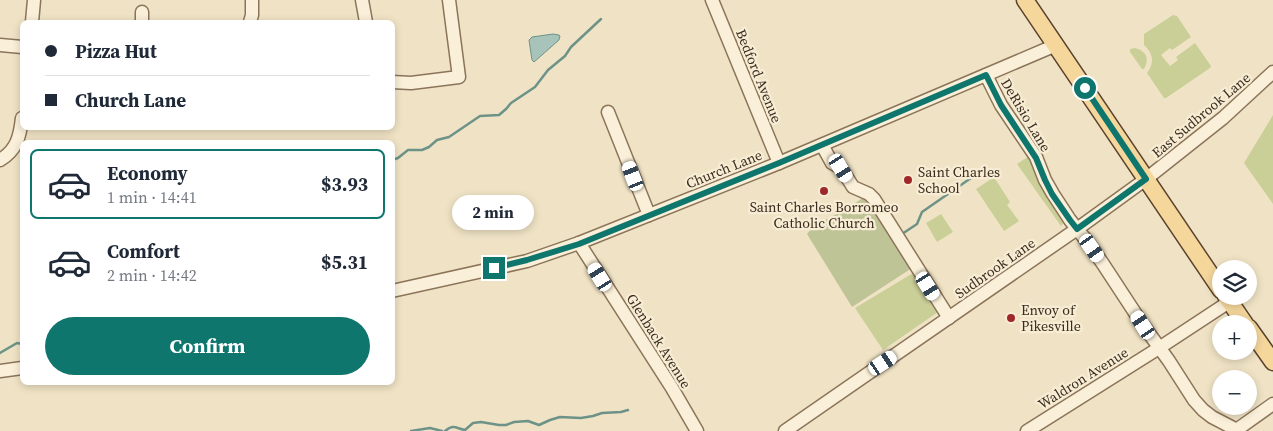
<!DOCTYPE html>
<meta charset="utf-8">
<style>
body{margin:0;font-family:"Source Serif 4",serif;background:#f6f6f7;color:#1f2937;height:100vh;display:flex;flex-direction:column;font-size:19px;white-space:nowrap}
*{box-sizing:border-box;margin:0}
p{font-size:16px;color:#747a83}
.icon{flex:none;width:28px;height:28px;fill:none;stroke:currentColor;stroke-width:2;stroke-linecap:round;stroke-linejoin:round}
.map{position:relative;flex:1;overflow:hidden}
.drawer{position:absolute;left:20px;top:140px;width:375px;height:245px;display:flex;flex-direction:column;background:#fff;border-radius:8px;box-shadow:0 2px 8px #0003}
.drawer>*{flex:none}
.guide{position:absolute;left:20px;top:20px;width:375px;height:110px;border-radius:8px;box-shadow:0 2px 8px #0003;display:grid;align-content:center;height:110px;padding:0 25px;background:#fff}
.buttons{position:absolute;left:1212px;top:260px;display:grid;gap:10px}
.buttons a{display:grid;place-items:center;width:45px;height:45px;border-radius:50%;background:#fff;box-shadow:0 2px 8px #0003;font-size:25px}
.end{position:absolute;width:22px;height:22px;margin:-11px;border:6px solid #0f766e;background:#fff;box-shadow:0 0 0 2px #fff}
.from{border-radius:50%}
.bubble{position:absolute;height:35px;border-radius:18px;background:#fff;box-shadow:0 2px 8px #0003;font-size:16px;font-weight:700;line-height:35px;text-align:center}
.car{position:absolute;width:15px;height:30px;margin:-15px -8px;border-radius:6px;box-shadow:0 0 4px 1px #0007;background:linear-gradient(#fff 24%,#345 0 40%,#fff 0 76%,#345 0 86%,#fff 0)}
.guide b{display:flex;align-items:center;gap:18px;height:48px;font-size:19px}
.guide b+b{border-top:1px solid #e0e1e3}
.guide i{width:12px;height:12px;background:#1f2937}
ul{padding:9px 0 0;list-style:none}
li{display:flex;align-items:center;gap:15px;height:70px;margin:0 10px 8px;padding:0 15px;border:2px solid transparent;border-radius:8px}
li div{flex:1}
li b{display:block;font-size:19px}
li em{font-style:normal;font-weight:700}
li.active{border-color:#0f766e}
li>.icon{width:45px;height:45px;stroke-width:1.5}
.cta{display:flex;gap:10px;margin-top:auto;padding:10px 25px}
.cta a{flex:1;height:58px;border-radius:30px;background:#0f766e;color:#fff;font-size:20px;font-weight:700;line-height:58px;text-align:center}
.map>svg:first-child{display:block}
</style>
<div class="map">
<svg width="1273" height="431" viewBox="0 0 1273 431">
<rect width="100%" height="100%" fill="#f0e3c5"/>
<g fill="#cacf98">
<path d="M1173,15L1177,16L1191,37L1172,50L1170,48L1161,55L1170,66L1178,60L1176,57L1195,43L1211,66L1210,68L1166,98H1164L1147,73C1155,63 1153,53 1144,45V34Z"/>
<path d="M1135,48C1146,51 1150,58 1144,69H1142L1130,52V49Z"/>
<polygon points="1273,115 1273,204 1244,163"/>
<polygon points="1029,156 1038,179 1065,221 1061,226 1017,164"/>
<polygon points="994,177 1010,202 1007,205 1019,221 1004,231 976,189"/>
<polygon points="941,214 953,232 937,242 926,223"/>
<polygon points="913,273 938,312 883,350 855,308"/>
</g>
<path fill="#bfc497" d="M866,197L912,268L852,307L807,234C816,222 839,214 852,205C857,202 860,199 866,197Z"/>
<polygon fill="#a7c3ba" stroke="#6d9388" points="553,34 559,35 560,36 559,40 534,62 532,60 529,40 532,37"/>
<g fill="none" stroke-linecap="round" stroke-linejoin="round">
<g stroke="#6d9388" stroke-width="2.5">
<polyline points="392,160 398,158 408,150 422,150 429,147 437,140 449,137 480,116 499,115 506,109 511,103 535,87 548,70 565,56 571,47 601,19"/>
<polyline points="902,234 917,224 922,212 984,169"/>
<polyline points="0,353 17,343 22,344"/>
<polyline points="411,431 430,428 442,431"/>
<path d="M445,431C454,424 455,428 465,430L473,423L481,422L499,425H506L514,422L528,421L539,425L550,420L560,417L581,418L593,416L602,413L621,412L628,410"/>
</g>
<defs>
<g id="minor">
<polyline points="362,0 366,22"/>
<polyline points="712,0 779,163"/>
<polyline points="32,22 34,0"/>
<polyline points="142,22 142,12"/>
<polyline points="250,22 252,15 252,0"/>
<polyline points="0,45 22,47"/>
<polyline points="986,75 1001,105 1036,157 1045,180 1053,194 1070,220 1090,245 1103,264 1143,325 1169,361 1194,400 1203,410 1212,417 1237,430"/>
<polyline points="392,82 411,83 459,77 449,0"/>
<polyline points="608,112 649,215"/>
<polyline points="822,145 832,163 841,168 853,187 869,194 874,199 949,318"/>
<path d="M0,160C17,150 20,136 22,118"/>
<polyline points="579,243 672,388 697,431"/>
<polyline points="392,291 527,261 579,243 779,163 1056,45"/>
<polyline points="0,371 22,368"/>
<polyline points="785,431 1077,229 1146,179 1223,118 1273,72"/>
<polyline points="1027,431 1159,348 1229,302"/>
<polyline points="1235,431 1273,404"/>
</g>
<g id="major">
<polyline points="1025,0 1221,290"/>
<polyline points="1226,296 1245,324"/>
<polyline points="1249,328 1273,362"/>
</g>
</defs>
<use href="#minor" stroke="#8c745a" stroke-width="15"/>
<use href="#major" stroke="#5a422e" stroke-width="19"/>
<use href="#minor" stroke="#faf0d9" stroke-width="12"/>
<use href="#major" stroke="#f5d79c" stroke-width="16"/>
</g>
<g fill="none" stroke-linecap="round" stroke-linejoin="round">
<polyline stroke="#0f766e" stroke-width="6" points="494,268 527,260 579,244 779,163 986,75 1001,105 1036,158 1045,180 1052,194 1070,220 1077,229 1146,179 1085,88"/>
</g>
<g fill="#9e272a" stroke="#f7edd5" stroke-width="2">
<circle cx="908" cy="180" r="5"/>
<circle cx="824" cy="191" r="5"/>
<circle cx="1011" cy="318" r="5"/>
</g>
<g text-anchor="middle" stroke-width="4.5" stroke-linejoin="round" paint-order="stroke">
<g font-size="14" fill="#3c2c1e" stroke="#f7edd5">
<text transform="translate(759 76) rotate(68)" y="5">Bedford Avenue</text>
<text transform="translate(1026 115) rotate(59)" y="5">DeRisio Lane</text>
<text transform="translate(1201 115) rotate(-40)" y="5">East Sudbrook Lane</text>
<text transform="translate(724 169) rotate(-22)" y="5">Church Lane</text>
<text transform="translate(995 268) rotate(-35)" y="5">Sudbrook Lane</text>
<text transform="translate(659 341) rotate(58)" y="5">Glenback Avenue</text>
<text transform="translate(1083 378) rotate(-32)" y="5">Waldron Avenue</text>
</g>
<g font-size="14" fill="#3c2c1e" stroke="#f7edd5" text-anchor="start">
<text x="918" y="177">Saint Charles<tspan x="918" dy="16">School</tspan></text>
<text x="824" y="212" text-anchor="middle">Saint Charles Borromeo<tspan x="824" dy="16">Catholic Church</tspan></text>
<text x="1021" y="315">Envoy of<tspan x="1021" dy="16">Pikesville</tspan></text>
</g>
</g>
</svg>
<div class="buttons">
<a><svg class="icon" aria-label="layers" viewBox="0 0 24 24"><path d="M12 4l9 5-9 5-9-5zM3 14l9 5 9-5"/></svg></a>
<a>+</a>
<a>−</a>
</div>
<i class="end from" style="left:1085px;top:88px"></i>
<i class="end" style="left:494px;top:268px"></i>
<div class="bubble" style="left:452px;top:195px;width:82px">2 min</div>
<i class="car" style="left:841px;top:168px;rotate:148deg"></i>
<i class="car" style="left:633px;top:176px;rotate:339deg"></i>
<i class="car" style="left:1092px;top:248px;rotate:145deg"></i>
<i class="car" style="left:600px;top:277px;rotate:328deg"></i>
<i class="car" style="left:928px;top:286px;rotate:148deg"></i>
<i class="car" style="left:1143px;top:325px;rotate:327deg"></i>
<i class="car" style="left:883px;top:363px;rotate:56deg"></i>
<div class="guide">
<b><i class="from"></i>Pizza Hut</b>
<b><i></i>Church Lane</b>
</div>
<section class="drawer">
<ul>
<li class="active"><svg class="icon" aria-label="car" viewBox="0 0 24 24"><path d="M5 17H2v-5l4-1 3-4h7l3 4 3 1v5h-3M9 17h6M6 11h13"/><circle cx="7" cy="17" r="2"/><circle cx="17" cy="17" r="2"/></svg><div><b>Economy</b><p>1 min · 14:41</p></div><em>$3.93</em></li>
<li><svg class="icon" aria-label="car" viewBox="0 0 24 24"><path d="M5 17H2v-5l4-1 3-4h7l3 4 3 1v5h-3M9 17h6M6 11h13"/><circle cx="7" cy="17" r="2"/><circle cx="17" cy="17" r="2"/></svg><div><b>Comfort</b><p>2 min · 14:42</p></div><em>$5.31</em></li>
</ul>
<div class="cta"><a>Confirm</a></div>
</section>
</div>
